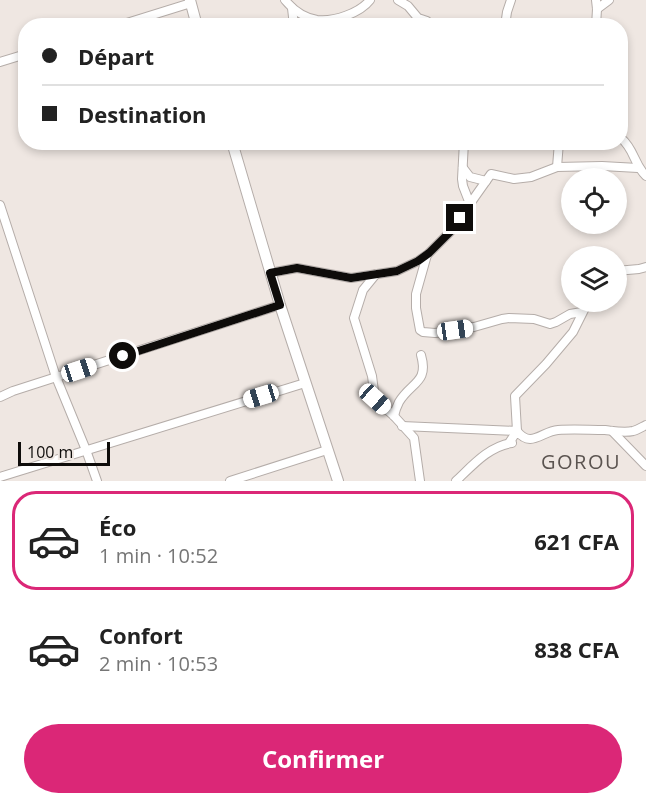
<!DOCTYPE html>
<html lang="fr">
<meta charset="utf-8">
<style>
body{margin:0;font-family:"Open Sans",sans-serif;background:#f2f2f2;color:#222;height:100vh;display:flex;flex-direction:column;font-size:22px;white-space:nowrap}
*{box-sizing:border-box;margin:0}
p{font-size:20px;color:#767676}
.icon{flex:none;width:33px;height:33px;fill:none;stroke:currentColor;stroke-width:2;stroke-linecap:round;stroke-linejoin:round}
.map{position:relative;height:481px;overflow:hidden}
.sheet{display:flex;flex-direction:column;background:#fff;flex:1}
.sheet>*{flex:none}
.banner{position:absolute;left:18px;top:18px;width:610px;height:132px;border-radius:24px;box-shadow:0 3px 9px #0003;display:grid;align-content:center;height:132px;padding:0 24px;background:#fff}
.fabs{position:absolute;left:561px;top:168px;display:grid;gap:12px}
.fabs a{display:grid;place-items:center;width:66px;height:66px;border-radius:50%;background:#fff;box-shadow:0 3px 9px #0003;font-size:30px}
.scale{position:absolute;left:18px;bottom:15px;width:92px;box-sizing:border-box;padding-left:6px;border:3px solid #0e0c0a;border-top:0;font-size:16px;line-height:21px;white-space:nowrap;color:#0e0c0a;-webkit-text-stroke:4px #efe7e2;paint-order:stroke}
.end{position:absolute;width:27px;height:27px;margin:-14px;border:8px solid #0e0c0a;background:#fff;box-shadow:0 0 0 3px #fff}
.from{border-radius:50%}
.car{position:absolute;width:18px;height:36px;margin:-18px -9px;border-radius:8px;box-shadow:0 0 4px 2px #0007;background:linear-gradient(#fff 24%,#345 0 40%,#fff 0 76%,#345 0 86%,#fff 0)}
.banner b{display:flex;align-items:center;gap:21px;height:57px;font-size:22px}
.banner b+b{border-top:2px solid #e0e0e0}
.banner i{width:15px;height:15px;background:#222}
ul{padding:10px 0 0;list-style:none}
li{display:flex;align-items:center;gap:18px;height:99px;margin:0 12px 9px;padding:0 12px;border:3px solid transparent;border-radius:24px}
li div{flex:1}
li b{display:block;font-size:22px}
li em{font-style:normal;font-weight:700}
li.current{border-color:#db2777}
li>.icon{width:54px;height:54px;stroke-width:1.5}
.button{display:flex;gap:12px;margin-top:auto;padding:12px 24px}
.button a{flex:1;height:69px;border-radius:36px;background:#db2777;color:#fff;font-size:24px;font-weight:700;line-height:69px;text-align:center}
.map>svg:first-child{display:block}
</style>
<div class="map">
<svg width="646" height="481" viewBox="0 0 646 481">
<rect width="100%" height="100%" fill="#efe7e2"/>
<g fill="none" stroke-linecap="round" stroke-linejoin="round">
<defs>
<g id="minor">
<path d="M285,0C293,10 305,18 317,20C334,22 360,13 370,0"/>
<polyline points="398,0 408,6 418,18 427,21 432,26"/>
<polyline points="596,0 597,9 596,26"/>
<polyline points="292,8 294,26"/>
<polyline points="597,9 609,0"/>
<polyline points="117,26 191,3"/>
<polyline points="505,26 507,12 511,0"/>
<polyline points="0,62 26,54"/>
<path d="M621,138C635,150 633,163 646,176"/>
<polyline points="464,142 462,179 463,186 470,204"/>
<polyline points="557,167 559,142"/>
<polyline points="463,168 470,177 486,181"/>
<polyline points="0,205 56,377 86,450 97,481"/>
<polyline points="427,255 416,294 416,308 420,330 423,332 435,333 474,327 502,319 509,318 534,319 550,324 556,322 570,314 582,312"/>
<polyline points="616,271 639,269 646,267"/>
<polyline points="270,273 297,268 351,278 397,271 418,261 428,254 450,232 491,174 514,179 531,177 557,167 602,166 638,168"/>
<polyline points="376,274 363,290 354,318 372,376 375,399 394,416 414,438 420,481"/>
<polyline points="0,397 13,391 280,305"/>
<path d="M394,416C395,411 397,406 399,402C411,382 429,383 421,355"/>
<polyline points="402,426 517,431 515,396 546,364 573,332 588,302"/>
<polyline points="612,431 646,466"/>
<path d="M509,443L517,431C531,449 542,431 558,430C574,429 589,430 605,430C614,431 624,433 633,431C637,430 642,427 646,425"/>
<polyline points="0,477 305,383"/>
<polyline points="230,481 327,450"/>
<path d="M456,481C472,466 489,446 512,443"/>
</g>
<g id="major">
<polyline points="190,0 197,26"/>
<polyline points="232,142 280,305 338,481"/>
</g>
</defs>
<use href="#minor" stroke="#b5ada9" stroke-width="10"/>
<use href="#major" stroke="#b5ada9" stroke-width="12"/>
<use href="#minor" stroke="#fff" stroke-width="8"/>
<use href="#major" stroke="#fff" stroke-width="10"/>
</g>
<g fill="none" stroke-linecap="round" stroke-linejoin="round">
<polyline stroke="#0e0c0a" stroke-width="8" points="123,356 280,305 270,273 297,268 351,278 397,271 418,261 429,253 450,232 460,218"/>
</g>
<g text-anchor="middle" stroke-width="4.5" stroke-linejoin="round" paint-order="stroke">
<g font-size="20" letter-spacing="1.5" fill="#5b5450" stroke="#efe7e2">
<text x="581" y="469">GOROU</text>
</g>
</g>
</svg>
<div class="fabs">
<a><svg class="icon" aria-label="locate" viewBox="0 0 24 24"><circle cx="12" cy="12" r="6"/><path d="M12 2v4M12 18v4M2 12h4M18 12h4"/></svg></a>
<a><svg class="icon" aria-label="layers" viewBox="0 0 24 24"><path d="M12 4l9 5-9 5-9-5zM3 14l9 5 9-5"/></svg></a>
</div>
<div class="scale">100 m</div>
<i class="end from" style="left:123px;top:356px"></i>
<i class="end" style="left:460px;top:218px"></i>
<i class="car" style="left:455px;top:330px;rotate:82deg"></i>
<i class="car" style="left:79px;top:370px;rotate:72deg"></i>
<i class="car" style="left:261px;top:396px;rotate:253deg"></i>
<i class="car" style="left:375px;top:399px;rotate:132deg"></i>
<div class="banner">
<b><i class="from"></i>Départ</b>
<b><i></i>Destination</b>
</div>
</div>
<section class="sheet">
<ul>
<li class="current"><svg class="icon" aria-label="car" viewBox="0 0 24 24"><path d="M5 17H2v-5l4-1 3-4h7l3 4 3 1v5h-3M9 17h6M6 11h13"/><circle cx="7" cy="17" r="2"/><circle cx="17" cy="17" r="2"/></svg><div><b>Éco</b><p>1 min · 10:52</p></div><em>621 CFA</em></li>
<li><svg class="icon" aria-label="car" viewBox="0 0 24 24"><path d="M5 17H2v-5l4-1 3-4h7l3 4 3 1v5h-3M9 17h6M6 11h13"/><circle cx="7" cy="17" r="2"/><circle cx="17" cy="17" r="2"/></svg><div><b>Confort</b><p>2 min · 10:53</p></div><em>838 CFA</em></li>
</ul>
<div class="button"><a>Confirmer</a></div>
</section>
